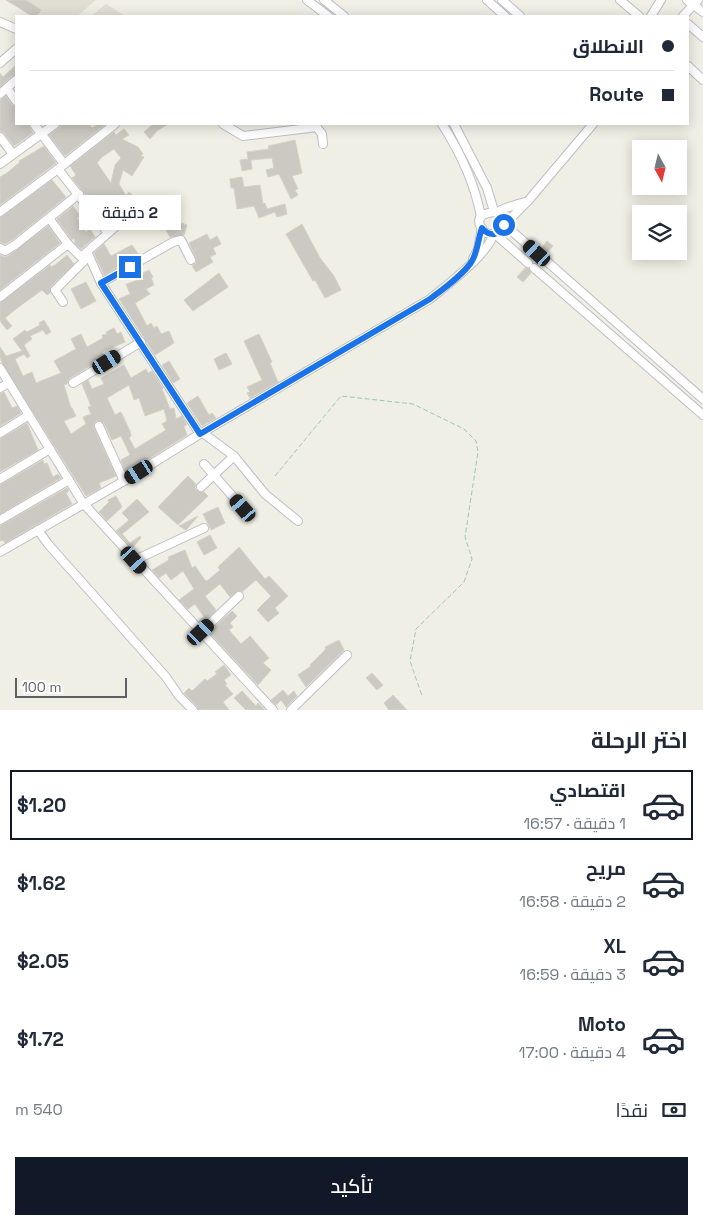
<!DOCTYPE html>
<html lang="ar">
<meta charset="utf-8">
<style>
body{margin:0;font-family:"Space Grotesk",Cairo,sans-serif;background:#f2f2f3;color:#1f2937;direction:rtl;height:100vh;display:flex;flex-direction:column;font-size:19px;white-space:nowrap}
*{box-sizing:border-box;margin:0}
p{font-size:16px;color:#747a83}
.icon{flex:none;width:28px;height:28px;fill:none;stroke:currentColor;stroke-width:2;stroke-linecap:round;stroke-linejoin:round}
.map{position:relative;height:710px;overflow:hidden;direction:ltr}
.panel{display:flex;flex-direction:column;background:#fff;flex:1}
.panel>*{flex:none}
.banner{position:absolute;left:15px;top:15px;width:674px;height:110px;border-radius:0px;box-shadow:0 2px 12px #0003;direction:rtl;display:grid;align-content:center;height:110px;padding:0 15px;background:#fff}
.needle{width:32px;rotate:172deg}
.tools{position:absolute;left:632px;top:140px;display:grid;gap:10px}
.tools a{display:grid;place-items:center;width:55px;height:55px;border-radius:0px;background:#fff;box-shadow:0 2px 12px #0003;font-size:25px}
.scale{position:absolute;left:15px;bottom:12px;width:112px;box-sizing:border-box;padding-left:5px;border:2px solid #5d6067;border-top:0;font-size:14px;line-height:18px;white-space:nowrap;color:#5d6067;-webkit-text-stroke:4px #fff;paint-order:stroke}
.end{position:absolute;width:22px;height:22px;margin:-11px;border:6px solid #1a73e8;background:#fff;box-shadow:0 0 0 2px #fff}
.from{border-radius:50%}
.bubble{position:absolute;height:35px;border-radius:0px;background:#fff;box-shadow:0 2px 12px #0003;font-size:16px;font-weight:600;line-height:35px;text-align:center;direction:rtl}
.car{position:absolute;width:15px;height:30px;margin:-15px -8px;border-radius:6px;box-shadow:0 0 4px 1px #0007;background:linear-gradient(#222 24%,#8ab4d8 0 40%,#222 0 76%,#8ab4d8 0 86%,#222 0)}
.banner b{display:flex;align-items:center;gap:18px;height:48px;font-size:19px}
.banner b+b{border-top:1px solid #e0e1e3}
.banner i{width:12px;height:12px;background:#1f2937}
ul{padding:0;list-style:none}
li{display:flex;align-items:center;gap:15px;height:70px;margin:0 10px 8px;padding:0 5px;border:2px solid transparent;border-radius:0px}
li div{flex:1}
li b{display:block;font-size:19px}
li em{font-style:normal;font-weight:600}
li.selected{border-color:#111827}
li>.icon{width:45px;height:45px;stroke-width:1.5}
h2{padding:0 15px;font-size:22px;line-height:60px}
.pay{display:flex;align-items:center;gap:12px;height:55px;padding:0 15px;font-size:19px}
.pay p{margin-inline-start:auto}
.cta{display:flex;gap:10px;margin-top:auto;padding:10px 15px}
.cta a{flex:1;height:58px;border-radius:0px;background:#111827;color:#fff;font-size:20px;font-weight:600;line-height:58px;text-align:center}
.map>svg:first-child{display:block}
</style>
<div class="map">
<svg width="703" height="710" viewBox="0 0 703 710">
<rect width="100%" height="100%" fill="#f0efe5"/>
<g fill="#e1dfd4">
<polygon points="6,0 96,0 77,16 32,16"/>
<polygon points="106,4 125,16 91,16"/>
</g>
<g fill="#cbc9c2" stroke="#d6d2c3" fill-rule="evenodd">
<polygon points="6,0 26,0 41,10 37,16 32,16"/>
<polygon points="16,65 16,75 12,76 0,87 0,73 3,77"/>
<polygon points="6,96 12,105 16,107 16,124 28,124 33,133 14,146 4,133 0,131 0,100"/>
<polygon points="61,124 89,124 92,128 97,124 106,124 65,156 49,135 59,128"/>
<polygon points="153,124 168,124 157,131 150,139 144,132"/>
<path d="M124,129L129,135L122,139L138,147L143,154L141,156L144,157L132,176L123,170L119,184L126,196L129,192L135,197L131,201L137,207L135,209L143,217L161,221L162,217L170,219L172,223L176,221L187,225L184,235L170,237L165,228L161,230L150,227L138,226V222L128,213L126,215L120,216L109,225L72,178L76,175L70,166L114,132L116,135ZM114,149L121,158L115,165L111,183L97,163L102,157ZM118,196L123,205L115,213L106,203Z"/>
<polygon points="295,140 302,173 292,176 298,189 295,190 298,195 291,199 279,174 268,177 266,170 274,168 272,158 251,160 252,169 242,171 240,160 248,159 247,152 269,149 268,146"/>
<polygon points="44,146 56,163 0,205 0,177 7,173 20,162 19,161"/>
<polygon points="242,177 244,187 260,185 263,204 265,203 267,209 285,204 287,214 277,217 275,212 259,218 254,206 237,209 234,188 231,188 230,179"/>
<polygon points="52,180 66,197 12,240 5,244 0,242 0,218"/>
<polygon points="73,206 80,216 77,218 86,232 90,229 95,237 81,249 75,244 74,238 72,240 57,219"/>
<polygon points="302,224 320,258 334,276 341,290 325,298 315,280 313,281 286,234"/>
<polygon points="48,226 60,243 0,290 0,255 4,257 8,256"/>
<polygon points="207,234 210,240 217,236 221,244 213,248 216,254 210,257 213,262 196,272 192,266 196,263 196,258 189,243"/>
<polygon points="547,241 553,246 546,254 542,253 541,249"/>
<polygon points="104,244 111,256 132,245 139,255 104,275 94,253"/>
<polygon points="67,255 74,264 51,286 50,293 47,295 42,290 16,309 5,318 12,326 7,330 0,321 0,303 50,265 51,267 55,265"/>
<polygon points="525,268 529,268 531,273 523,282 517,277"/>
<polygon points="149,270 153,277 151,278 154,285 146,289 150,294 135,303 147,326 151,323 154,328 157,326 161,334 169,331 174,343 155,355 119,299 130,294 126,284 141,279 139,275"/>
<polygon points="219,273 228,287 193,311 184,300"/>
<polygon points="86,282 96,301 81,309 71,289"/>
<path d="M44,320L51,332L46,335L43,330L30,336L32,339L24,345L30,356L27,358L24,354L15,359L23,376L32,372L36,383L61,373L54,361L76,349L71,339L81,334L87,347L103,338L102,335L107,334L106,332L114,328L117,334L121,332L125,342L102,352L105,357L70,378L67,384L64,385L71,408H72L76,416L64,421L71,434L86,424L83,417L91,414L88,407L91,406L82,384L88,380L92,389L104,384L101,378L124,365L131,378L146,369L148,373L152,371L163,388L162,389L170,409L174,408L176,419L182,416L187,425L184,426L187,435L126,473L121,460L130,455L121,436L112,440L104,423L100,421H96L94,425V428L116,476L99,483L101,488L86,496L2,363L0,356V347L6,356L22,351L13,339L25,330L27,332L40,325L39,323ZM129,385L134,400L139,398L145,416L164,409L167,421L162,424L166,430L135,449L129,438L131,436L130,431L121,412L115,415L107,398Z"/>
<polygon points="259,334 272,362 270,363 278,382 250,398 247,393 250,392 247,387 262,380 244,341"/>
<polygon points="226,353 232,364 219,370 214,359"/>
<polygon points="169,361 180,379 173,383 162,365"/>
<polygon points="4,392 12,408 17,406 21,413 0,426 0,394"/>
<polygon points="198,396 209,415 212,413 216,418 202,426 187,403"/>
<polygon points="27,423 38,450 0,472 0,439"/>
<polygon points="43,460 44,464 47,463 53,477 58,474 61,478 0,514 0,485"/>
<polygon points="188,476 196,484 195,488 197,491 204,492 208,496 178,525 158,507"/>
<polygon points="67,488 69,491 66,493 72,504 5,543 3,540 0,541 0,526"/>
<polygon points="116,496 122,507 107,521 99,512 109,502 108,500"/>
<polygon points="137,499 149,512 122,534 130,543 140,536 141,538 132,548 116,531 129,520 122,513"/>
<polygon points="218,507 225,523 211,530 203,514"/>
<polygon points="198,516 186,530 179,526"/>
<polygon points="210,535 217,548 204,555 197,542"/>
<polygon points="239,547 265,579 269,576 288,596 275,608 279,613 268,622 257,610 271,596 256,580 242,592 237,591 230,597 220,584 205,596 216,610 202,624 199,621 204,617 195,604 188,609 179,600 194,589 183,571 171,580 166,573 159,578 152,570 169,560 168,557 185,550 192,568 195,566 205,580 207,581 220,570 218,567"/>
<polygon points="232,611 237,616 230,623 233,627 229,630 241,644 250,636 269,658 263,663 271,670 258,685 209,632"/>
<polygon points="339,640 344,650 306,687 298,675 311,666 310,665 326,649 325,647"/>
<polygon points="224,665 231,675 224,680 227,684 225,685 233,694 223,702 229,710 198,710 197,706 184,693 189,688 192,691 205,679 207,681 217,674 215,672"/>
<polygon points="372,673 383,685 377,690 366,678"/>
<polygon points="283,690 288,696 294,691 297,696 286,707 281,700 276,705 271,700"/>
<polygon points="242,691 256,706 258,703 265,710 246,710 234,698"/>
<polygon points="393,695 407,710 389,710 384,703"/>
</g>
<g fill="none" stroke-linecap="round" stroke-linejoin="round">
<defs>
<g id="minor">
<polyline points="307,0 328,16"/>
<polyline points="324,0 344,16"/>
<polyline points="487,0 505,16"/>
<polyline points="502,0 520,16"/>
<polyline points="620,0 639,16"/>
<polyline points="687,0 703,12"/>
<polyline points="651,16 661,0"/>
<polyline points="683,16 698,0"/>
<polyline points="0,22 16,29"/>
<polyline points="688,24 703,37"/>
<polyline points="0,63 16,49"/>
<polyline points="688,66 703,80"/>
<polyline points="7,88 16,101"/>
<polyline points="0,94 16,80"/>
<polyline points="34,124 64,164"/>
<polyline points="223,124 243,136 317,127"/>
<polyline points="314,124 322,134 323,144"/>
<path d="M442,124C460,152 475,184 481,217"/>
<polyline points="454,124 487,188 494,211"/>
<polyline points="0,137 13,154"/>
<polyline points="0,164 55,124"/>
<polyline points="58,169 108,233"/>
<polyline points="0,212 58,169 115,124"/>
<path d="M497,212L504,221L502,229L495,234C489,234 484,234 481,228C473,211 494,213 499,211C508,207 517,204 526,202"/>
<polyline points="49,218 68,244 81,257 123,220"/>
<polyline points="504,225 528,201 593,124"/>
<polyline points="503,226 514,233 537,253"/>
<polyline points="495,234 528,263"/>
<polyline points="0,248 5,251 15,245 79,194"/>
<polyline points="543,258 703,399"/>
<polyline points="473,259 478,249 482,228"/>
<polyline points="534,268 703,415"/>
<polyline points="101,283 173,242 181,240 191,260"/>
<polyline points="0,297 68,244"/>
<polyline points="63,302 55,290 89,256 101,283 200,434"/>
<polyline points="0,368 83,503 273,710"/>
<polyline points="73,383 141,342"/>
<polyline points="0,388 9,383"/>
<polyline points="99,426 124,481"/>
<polyline points="0,433 29,415"/>
<polyline points="203,433 234,456 265,494 298,521"/>
<polyline points="204,464 243,508"/>
<polyline points="0,479 50,449"/>
<polyline points="201,487 234,456"/>
<polyline points="0,520 69,480"/>
<polyline points="38,530 48,544 166,677 179,696 193,710"/>
<path d="M0,552L124,481L200,434L430,299C445,287 489,253 493,235"/>
<polyline points="135,560 204,528"/>
<polyline points="201,632 239,596"/>
<polyline points="291,710 347,655"/>
</g>
</defs>
<use href="#minor" stroke="#bdbec5" stroke-width="10"/>
<polyline stroke="#98cbae" stroke-width="1" stroke-dasharray="5 2.5" stroke-linecap="butt" points="275,476 341,396 413,404 464,429 476,441 478,452 465,537 472,559 464,582 416,629 410,661 422,696"/>
<use href="#minor" stroke="#fff" stroke-width="8"/>
</g>
<g fill="none" stroke-linecap="round" stroke-linejoin="round">
<path stroke="#1a73e8" stroke-width="6" d="M130,267L101,283L200,434L430,299C442,290 467,272 473,259C478,249 478,239 482,228C489,237 500,236 504,225"/>
</g>
</svg>
<div class="tools">
<a><svg class="needle" viewBox="-14 -14 28 28"><path d="M0-13l5 13h-10z" fill="#e53935"/><path d="M0 13l5-13h-10z" fill="#747a83"/></svg></a>
<a><svg class="icon" aria-label="layers" viewBox="0 0 24 24"><path d="M12 4l9 5-9 5-9-5zM3 14l9 5 9-5"/></svg></a>
</div>
<div class="scale">100 m</div>
<i class="end from" style="left:504px;top:225px"></i>
<i class="end" style="left:130px;top:267px"></i>
<div class="bubble" style="left:79px;top:195px;width:102px">2 دقيقة</div>
<i class="car" style="left:537px;top:253px;rotate:312deg"></i>
<i class="car" style="left:107px;top:362px;rotate:58deg"></i>
<i class="car" style="left:139px;top:472px;rotate:238deg"></i>
<i class="car" style="left:243px;top:508px;rotate:319deg"></i>
<i class="car" style="left:134px;top:560px;rotate:138deg"></i>
<i class="car" style="left:201px;top:632px;rotate:47deg"></i>
<div class="banner">
<b><i class="from"></i>الانطلاق</b>
<b><i></i>Route</b>
</div>
</div>
<section class="panel">
<h2>اختر الرحلة</h2>
<ul>
<li class="selected"><svg class="icon" aria-label="car" viewBox="0 0 24 24"><path d="M5 17H2v-5l4-1 3-4h7l3 4 3 1v5h-3M9 17h6M6 11h13"/><circle cx="7" cy="17" r="2"/><circle cx="17" cy="17" r="2"/></svg><div><b>اقتصادي</b><p>1 دقيقة · 16:57</p></div><em>$1.20</em></li>
<li><svg class="icon" aria-label="car" viewBox="0 0 24 24"><path d="M5 17H2v-5l4-1 3-4h7l3 4 3 1v5h-3M9 17h6M6 11h13"/><circle cx="7" cy="17" r="2"/><circle cx="17" cy="17" r="2"/></svg><div><b>مريح</b><p>2 دقيقة · 16:58</p></div><em>$1.62</em></li>
<li><svg class="icon" aria-label="car" viewBox="0 0 24 24"><path d="M5 17H2v-5l4-1 3-4h7l3 4 3 1v5h-3M9 17h6M6 11h13"/><circle cx="7" cy="17" r="2"/><circle cx="17" cy="17" r="2"/></svg><div><b>XL</b><p>3 دقيقة · 16:59</p></div><em>$2.05</em></li>
<li><svg class="icon" aria-label="car" viewBox="0 0 24 24"><path d="M5 17H2v-5l4-1 3-4h7l3 4 3 1v5h-3M9 17h6M6 11h13"/><circle cx="7" cy="17" r="2"/><circle cx="17" cy="17" r="2"/></svg><div><b>Moto</b><p>4 دقيقة · 17:00</p></div><em>$1.72</em></li>
</ul>
<div class="pay"><svg class="icon" aria-label="cash" viewBox="0 0 24 24"><path d="M3 7h18v10H3z"/><circle cx="12" cy="12" r="2"/></svg>نقدًا<p>540 m</p></div>
<div class="cta"><a>تأكيد</a></div>
</section>
